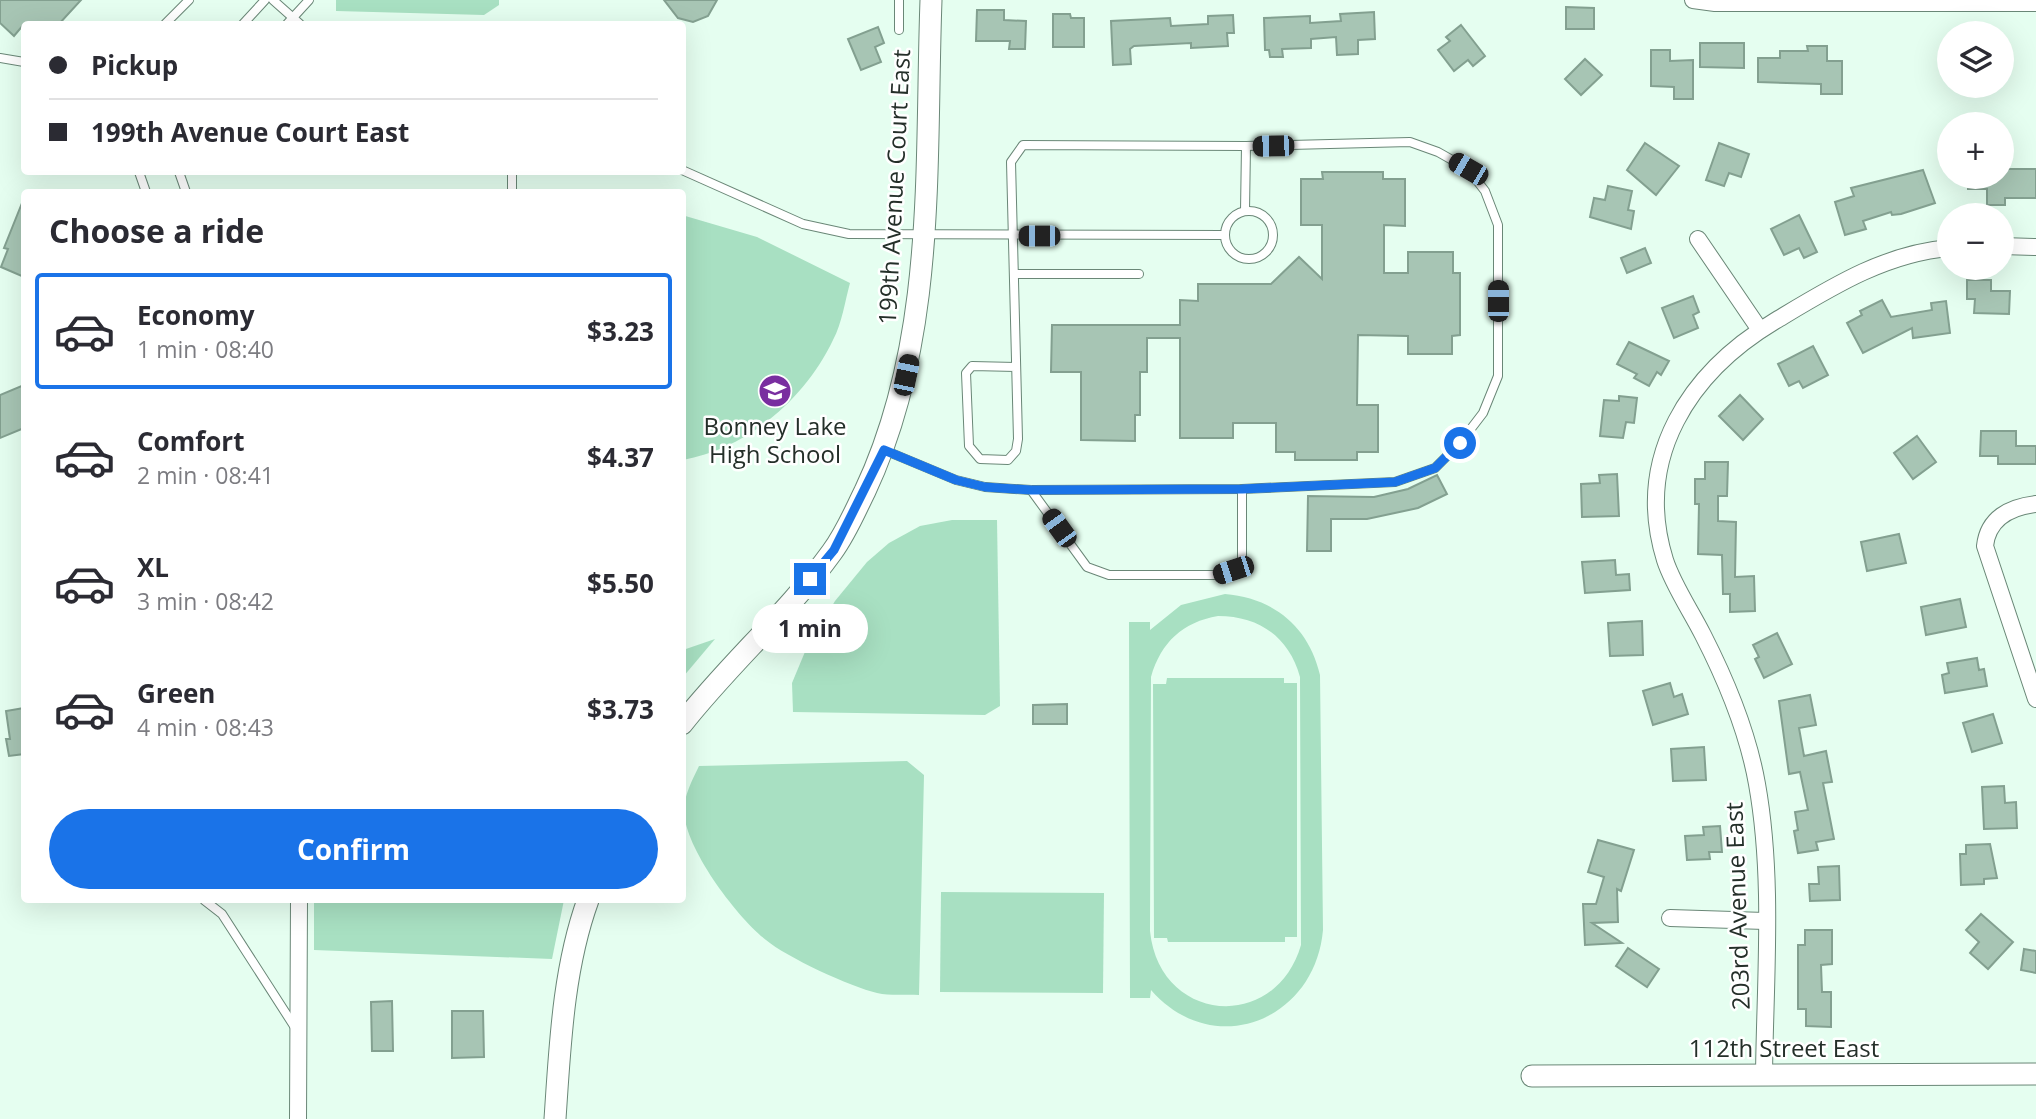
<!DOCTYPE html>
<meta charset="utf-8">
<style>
body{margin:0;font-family:"Open Sans",sans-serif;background:#f2f2f3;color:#2b2b33;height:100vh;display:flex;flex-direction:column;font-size:26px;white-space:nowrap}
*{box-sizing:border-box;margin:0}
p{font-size:23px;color:#7c7c81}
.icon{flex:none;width:38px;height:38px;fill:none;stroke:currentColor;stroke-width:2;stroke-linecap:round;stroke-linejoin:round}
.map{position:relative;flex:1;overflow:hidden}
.drawer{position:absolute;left:21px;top:189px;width:665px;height:714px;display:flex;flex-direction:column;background:#fff;border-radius:7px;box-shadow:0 7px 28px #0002}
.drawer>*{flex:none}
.hud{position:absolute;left:21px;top:21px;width:665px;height:154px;border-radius:7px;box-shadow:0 7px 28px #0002;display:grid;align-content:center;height:154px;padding:0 28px;background:#fff}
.controls{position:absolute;left:1937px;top:21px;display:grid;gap:14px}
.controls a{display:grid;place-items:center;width:77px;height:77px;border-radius:50%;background:#fff;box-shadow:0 7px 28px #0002;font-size:35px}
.end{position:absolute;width:32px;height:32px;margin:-16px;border:9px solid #1a73e8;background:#fff;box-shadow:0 0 0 4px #fff}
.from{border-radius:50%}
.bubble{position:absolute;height:49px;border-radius:24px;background:#fff;box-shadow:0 7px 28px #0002;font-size:23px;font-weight:700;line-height:49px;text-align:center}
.car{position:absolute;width:21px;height:42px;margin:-21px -10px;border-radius:9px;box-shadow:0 0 5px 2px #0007;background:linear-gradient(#222 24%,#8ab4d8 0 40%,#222 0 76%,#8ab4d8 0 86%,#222 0)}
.hud b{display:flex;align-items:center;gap:24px;height:66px;font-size:26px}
.hud b+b{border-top:2px solid #e1e1e2}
.hud i{width:18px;height:18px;background:#2b2b33}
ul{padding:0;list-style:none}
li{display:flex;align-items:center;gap:21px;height:116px;margin:0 14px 10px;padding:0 14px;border:4px solid transparent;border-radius:7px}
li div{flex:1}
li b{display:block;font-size:26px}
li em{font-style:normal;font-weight:700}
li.on{border-color:#1a73e8}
li>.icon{width:63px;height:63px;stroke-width:1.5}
h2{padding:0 28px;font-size:32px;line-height:84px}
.action{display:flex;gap:14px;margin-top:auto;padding:14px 28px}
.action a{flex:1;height:80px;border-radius:42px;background:#1a73e8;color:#fff;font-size:28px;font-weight:700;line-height:80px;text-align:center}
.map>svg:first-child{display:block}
</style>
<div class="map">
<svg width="2036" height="1119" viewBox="0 0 2036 1119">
<rect width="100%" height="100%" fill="#e5fef0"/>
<g fill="#a8e0c2" fill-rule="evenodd">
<polygon points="336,0 499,0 499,5 484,15 336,11"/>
<path d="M682,215L757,237L850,283C845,301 842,323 833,340C805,399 748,448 683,460Z"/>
<polygon points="952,520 997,520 1000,706 985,715 793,712 792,683 807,647 835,601 867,562 889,543 920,526"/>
<path d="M1225,594C1274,598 1309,627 1320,675L1323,930C1315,1021 1213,1061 1151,990L1150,998H1130L1129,622H1150V630L1181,605ZM1218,616C1259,616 1289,637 1300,677L1301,945C1275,1034 1159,1023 1150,931L1151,677C1161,642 1183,622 1218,616Z"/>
<polygon points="715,639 683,677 683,650"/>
<polygon points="1167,678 1284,678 1284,683 1297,683 1297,937 1285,937 1285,942 1168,942 1167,938 1154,938 1153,684 1166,684"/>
<path d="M907,761L924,775L919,995C906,994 890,996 877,993C851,987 786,957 766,940C737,917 685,849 684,811C684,795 692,781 699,766Z"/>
<polygon points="941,892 1104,893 1103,993 940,992"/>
<polygon points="314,900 564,900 552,959 314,950"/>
</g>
<g fill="#a7c5b4" stroke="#83a090" stroke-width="2">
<polygon points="0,0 81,0 59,24 24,24 14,36 0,23"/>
<polygon points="664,0 717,0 708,16 693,22 678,18"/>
<polygon points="1566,7 1594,8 1594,29 1566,29"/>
<polygon points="977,10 1004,10 1004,20 1026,21 1025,49 1009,49 1010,41 976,41"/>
<polygon points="1374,12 1375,39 1358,40 1358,54 1337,55 1336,37 1311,39 1311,48 1282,49 1283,57 1270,57 1269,50 1265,50 1264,18 1310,16 1310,23 1341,21 1340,14"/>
<polygon points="1053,14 1070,14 1071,18 1084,18 1084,47 1053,47"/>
<polygon points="1233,15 1234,33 1227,33 1228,46 1191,48 1191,43 1134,46 1130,49 1131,64 1113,65 1111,21 1170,18 1171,26 1208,24 1208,16"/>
<polygon points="1461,25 1485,56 1473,66 1468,60 1454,71 1438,50 1450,41 1446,37"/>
<polygon points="878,27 884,43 875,47 881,62 861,70 848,39"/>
<polygon points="1700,43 1744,43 1744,68 1700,67"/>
<polygon points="1807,46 1827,46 1827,61 1842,61 1842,94 1821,94 1821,84 1758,82 1758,58 1780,58 1780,51 1808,51"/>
<polygon points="1651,50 1670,50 1670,61 1693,60 1693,99 1674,99 1674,87 1651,86"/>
<polygon points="1585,59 1602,75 1581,95 1565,79"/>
<polygon points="1645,143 1679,166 1656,195 1627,170"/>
<polygon points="1719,143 1749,154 1741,177 1729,173 1724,186 1706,180"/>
<polygon points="2002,169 2036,169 2036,198 2005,198 2005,205 1987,205 1987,189 1968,189 1968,177 2002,177"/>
<polygon points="1923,170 1935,203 1901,214 1892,215 1891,212 1863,221 1866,229 1845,235 1835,202 1854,196 1851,188"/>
<polygon points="1322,172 1383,172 1383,179 1405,179 1405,226 1384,225 1384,273 1408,273 1408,252 1453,252 1453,273 1460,273 1460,335 1452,336 1452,354 1408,354 1408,336 1358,335 1357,405 1378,405 1378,452 1357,452 1357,460 1295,460 1295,452 1276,452 1276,423 1233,423 1233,438 1180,438 1180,338 1147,338 1147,372 1140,372 1140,415 1135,415 1135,441 1081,440 1081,372 1051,372 1052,325 1180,325 1180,300 1198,301 1198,284 1271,284 1299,257 1322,279 1322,225 1301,225 1301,179 1323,179"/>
<polygon points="1608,186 1632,191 1628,210 1634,211 1631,229 1590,217 1594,198 1605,200"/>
<polygon points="24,198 24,277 1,267 8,249 4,248"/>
<polygon points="1799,215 1817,252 1804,258 1799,248 1784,255 1771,229"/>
<polygon points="1645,248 1651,263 1627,273 1621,258"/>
<polygon points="1967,280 1991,280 1991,291 2010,291 2009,314 1974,313 1975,299 1967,299"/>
<polygon points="1693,296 1699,312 1693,315 1698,328 1674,338 1662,308"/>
<polygon points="1882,300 1891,317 1932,310 1931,303 1946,301 1950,333 1913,338 1912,328 1863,353 1847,323 1862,315 1860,311"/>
<polygon points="1629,342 1669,361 1661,375 1657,372 1649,386 1634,378 1637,374 1617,364"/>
<polygon points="1813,346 1828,375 1803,388 1799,381 1789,386 1778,364"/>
<polygon points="24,385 24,428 0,438 0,395"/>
<polygon points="1740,395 1763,419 1743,440 1719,416"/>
<polygon points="1619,396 1637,398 1634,423 1626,422 1623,438 1600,436 1604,400 1619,401"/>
<polygon points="1981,431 2016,431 2016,446 2036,446 2036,464 1998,464 1998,456 1980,456"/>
<polygon points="1917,436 1936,462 1913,479 1894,453"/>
<polygon points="1705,462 1728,462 1727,496 1718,496 1718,521 1736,522 1735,577 1754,576 1755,611 1730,612 1730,594 1723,594 1722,555 1698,554 1699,504 1695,504 1695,479 1705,479"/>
<polygon points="1617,474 1619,516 1582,517 1581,484 1600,483 1599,475"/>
<polygon points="1437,475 1447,494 1418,508 1367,519 1331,519 1331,551 1307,551 1308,496 1374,497 1408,489"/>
<polygon points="1899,534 1906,563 1867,571 1861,542"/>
<polygon points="1615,560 1616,575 1629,574 1630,590 1585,593 1582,562"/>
<polygon points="1960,599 1966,627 1926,635 1921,607"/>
<polygon points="1642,621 1643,655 1610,656 1608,623"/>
<polygon points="1777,633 1792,664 1764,678 1755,659 1759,657 1753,645"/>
<polygon points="1977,658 1979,670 1984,669 1987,686 1945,693 1942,675 1949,673 1947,663"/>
<polygon points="1670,683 1674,697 1682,694 1688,714 1653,725 1643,691"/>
<polygon points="1810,695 1816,725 1799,728 1804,756 1826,751 1832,782 1823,783 1834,839 1816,842 1818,850 1798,853 1794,831 1798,830 1795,812 1808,810 1800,772 1789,774 1779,701"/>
<polygon points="1067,704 1067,724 1033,724 1033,705"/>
<polygon points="24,708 24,754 9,756 6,739 10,739 6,711"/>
<polygon points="1993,714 2002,743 1972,752 1963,723"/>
<polygon points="1704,747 1706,780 1673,781 1671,749"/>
<polygon points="2004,786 2005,803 2016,802 2017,828 1984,829 1982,787"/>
<polygon points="1720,826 1722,852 1709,852 1710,859 1687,860 1685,836 1704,835 1703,827"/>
<polygon points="1598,840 1634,850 1621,891 1617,889 1618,922 1592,923 1622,943 1585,945 1583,904 1596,904 1604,877 1588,872"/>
<polygon points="1990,844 1997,878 1984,879 1984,884 1961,885 1960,854 1966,854 1966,845"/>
<polygon points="1839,866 1840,900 1810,901 1809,884 1819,884 1818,867"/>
<polygon points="1981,914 2013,942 1988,969 1970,953 1979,942 1966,930"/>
<polygon points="1805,930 1832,930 1832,964 1821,965 1822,992 1831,992 1831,1027 1806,1026 1806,1009 1798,1009 1798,945 1805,945"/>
<polygon points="1628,948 1659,969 1647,987 1616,966"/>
<polygon points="2024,949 2036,951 2036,973 2021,970"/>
<polygon points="392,1001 393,1051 372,1051 371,1002"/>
<polygon points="452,1011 483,1011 484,1057 452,1058"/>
</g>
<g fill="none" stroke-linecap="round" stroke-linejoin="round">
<defs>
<g id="lane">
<polyline points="273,0 300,24"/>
<polyline points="899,0 899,30"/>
<polyline points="165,24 189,0"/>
<polyline points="243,24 265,0"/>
<polyline points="287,24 309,0"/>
<polyline points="0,58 24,62"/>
<polyline points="682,170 803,224 849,234 1224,235"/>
<polyline points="139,172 146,192"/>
<polyline points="179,172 186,192"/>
<polyline points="512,172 512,192"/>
<polyline points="1245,211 1246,146"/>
<circle cx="1249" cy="235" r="24"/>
<polyline points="1014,274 1139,274"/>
<polyline points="884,450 956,480 985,487 1031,490 1242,489 1395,482 1435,468 1460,443 1483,413 1498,376 1498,225 1485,191 1468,169 1438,152 1410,142 1246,146 1023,145 1011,162 1018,439 1016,451 1008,460 980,459 969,446 966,373 972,366 1016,367"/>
<polyline points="1031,490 1087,567 1109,575 1218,575 1233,570 1242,561 1242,489"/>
<polyline points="204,900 222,914 296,1029"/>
</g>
<g id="street">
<polyline points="1693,0 1715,3 2036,3"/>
<polyline points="1698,239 1760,330"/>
<polyline points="2002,246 2036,247"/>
<path d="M2036,504C2010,507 1988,518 1985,546L2036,699"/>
<polyline points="1670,918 1765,921"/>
<path d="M1764,1075C1765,980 1774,879 1757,784C1748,733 1727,682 1703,635C1691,611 1673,585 1665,560C1633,457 1690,372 1775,321C1830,288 1885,253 1950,248"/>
<polyline points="298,1119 299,900"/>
</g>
<g id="secondary">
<path d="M682,724C729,664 788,613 832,552C846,533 855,511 865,491C937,338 925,165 931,0"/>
<polyline points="1532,1076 2036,1074"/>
<path d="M555,1119C560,1046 563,969 588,900"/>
</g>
</defs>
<use href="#lane" stroke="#6a8777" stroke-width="10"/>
<use href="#street" stroke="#6a8777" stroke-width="18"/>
<use href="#secondary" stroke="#6a8777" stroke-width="23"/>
<use href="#lane" stroke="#fff" stroke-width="8"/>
<use href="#street" stroke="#fff" stroke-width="16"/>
<use href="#secondary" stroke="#fff" stroke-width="21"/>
</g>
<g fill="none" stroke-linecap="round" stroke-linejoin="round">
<polyline stroke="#1a73e8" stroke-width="9" points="810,579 834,550 884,450 956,480 985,487 1031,490 1242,489 1395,482 1435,468 1460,443"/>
</g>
<defs>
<symbol id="school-disc" viewBox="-11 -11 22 22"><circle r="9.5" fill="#792ea0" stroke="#fff"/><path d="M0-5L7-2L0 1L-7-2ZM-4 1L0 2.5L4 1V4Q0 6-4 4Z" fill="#fff"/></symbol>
</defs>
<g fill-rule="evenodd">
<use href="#school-disc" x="756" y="372" width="38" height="38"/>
</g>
<g text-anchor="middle" stroke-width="5" stroke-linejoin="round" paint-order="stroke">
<g font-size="24" fill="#242f29" stroke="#fff">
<text transform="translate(895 187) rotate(-87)" y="8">199th Avenue Court East</text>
<text transform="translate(1738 906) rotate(-92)" y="8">203rd Avenue East</text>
<text x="1784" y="1057">112th Street East</text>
</g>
<g font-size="24" fill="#242f29" stroke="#fff">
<text x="775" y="435">Bonney Lake<tspan x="775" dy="28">High School</tspan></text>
</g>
</g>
</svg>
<div class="controls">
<a><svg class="icon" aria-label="layers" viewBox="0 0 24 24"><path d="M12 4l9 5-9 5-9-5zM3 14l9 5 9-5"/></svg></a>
<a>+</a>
<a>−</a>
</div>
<i class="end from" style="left:1460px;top:443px"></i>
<i class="end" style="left:810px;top:579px"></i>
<div class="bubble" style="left:752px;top:604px;width:116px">1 min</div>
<i class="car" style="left:1273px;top:146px;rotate:269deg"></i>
<i class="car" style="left:1468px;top:169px;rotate:300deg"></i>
<i class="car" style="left:1039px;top:236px;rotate:270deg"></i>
<i class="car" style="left:1498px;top:301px;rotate:0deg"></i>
<i class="car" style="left:906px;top:375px;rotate:12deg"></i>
<i class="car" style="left:1059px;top:528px;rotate:324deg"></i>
<i class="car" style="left:1233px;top:570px;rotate:252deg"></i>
<div class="hud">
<b><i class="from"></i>Pickup</b>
<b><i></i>199th Avenue Court East</b>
</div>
<section class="drawer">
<h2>Choose a ride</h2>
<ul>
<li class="on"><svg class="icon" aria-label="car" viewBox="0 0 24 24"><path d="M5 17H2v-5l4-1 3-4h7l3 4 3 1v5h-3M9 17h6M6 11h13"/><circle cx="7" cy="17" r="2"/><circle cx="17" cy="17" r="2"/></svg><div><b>Economy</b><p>1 min · 08:40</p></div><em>$3.23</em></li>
<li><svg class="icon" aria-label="car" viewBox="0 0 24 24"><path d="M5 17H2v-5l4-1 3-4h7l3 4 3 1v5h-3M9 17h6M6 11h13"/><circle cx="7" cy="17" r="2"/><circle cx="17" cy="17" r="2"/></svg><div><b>Comfort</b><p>2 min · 08:41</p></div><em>$4.37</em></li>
<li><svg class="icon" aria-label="car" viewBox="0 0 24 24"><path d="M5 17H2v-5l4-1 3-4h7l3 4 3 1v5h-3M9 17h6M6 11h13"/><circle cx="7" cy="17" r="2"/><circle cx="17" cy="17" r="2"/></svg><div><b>XL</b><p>3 min · 08:42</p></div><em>$5.50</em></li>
<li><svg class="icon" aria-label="car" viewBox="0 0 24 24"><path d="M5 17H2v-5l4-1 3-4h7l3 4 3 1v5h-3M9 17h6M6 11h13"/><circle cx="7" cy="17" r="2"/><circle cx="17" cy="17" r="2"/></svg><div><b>Green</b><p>4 min · 08:43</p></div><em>$3.73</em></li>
</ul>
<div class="action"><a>Confirm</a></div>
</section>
</div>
